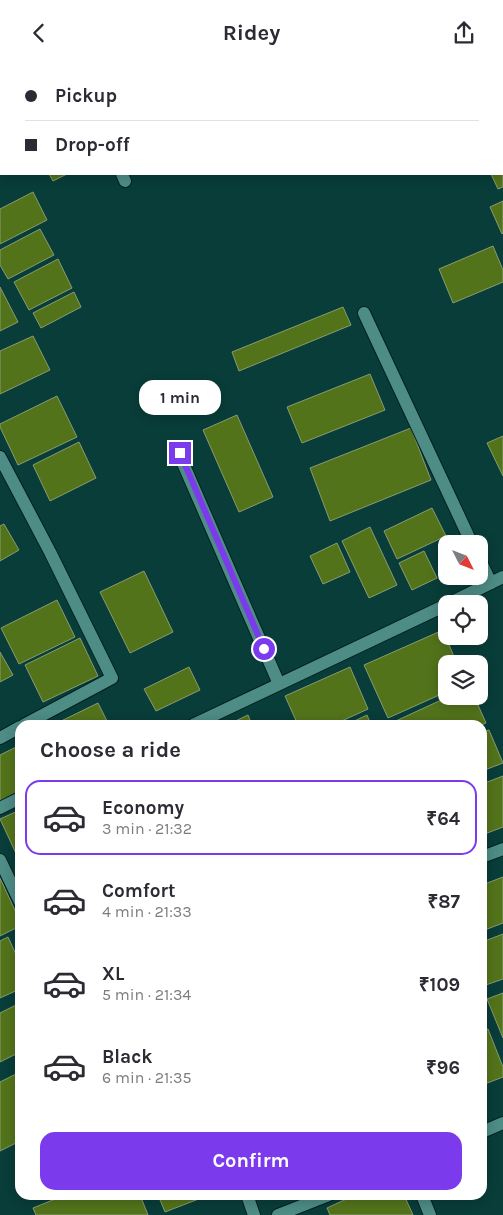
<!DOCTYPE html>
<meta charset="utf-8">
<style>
body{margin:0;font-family:Karla,sans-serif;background:#f2f2f3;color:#2b2b33;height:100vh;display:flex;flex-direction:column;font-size:19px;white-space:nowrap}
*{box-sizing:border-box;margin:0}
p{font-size:16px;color:#7c7c81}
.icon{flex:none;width:28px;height:28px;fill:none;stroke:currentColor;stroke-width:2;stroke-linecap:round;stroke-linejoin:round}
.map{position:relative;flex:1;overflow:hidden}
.panel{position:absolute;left:15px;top:655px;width:472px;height:480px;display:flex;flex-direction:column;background:#fff;border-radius:15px;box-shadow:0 2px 12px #0003}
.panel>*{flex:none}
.banner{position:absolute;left:0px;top:0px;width:504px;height:110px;box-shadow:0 2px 12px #0003;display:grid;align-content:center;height:110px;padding:0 25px;background:#fff}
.needle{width:32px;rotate:132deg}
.buttons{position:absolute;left:438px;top:470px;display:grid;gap:10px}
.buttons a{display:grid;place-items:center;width:50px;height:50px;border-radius:10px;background:#fff;box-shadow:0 2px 12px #0003;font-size:25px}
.end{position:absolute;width:22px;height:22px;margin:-11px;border:6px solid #7c3aed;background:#fff;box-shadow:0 0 0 2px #fff}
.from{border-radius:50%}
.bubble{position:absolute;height:35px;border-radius:15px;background:#fff;box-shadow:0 2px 12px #0003;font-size:16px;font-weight:700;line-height:35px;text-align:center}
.banner b{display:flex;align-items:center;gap:18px;height:48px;font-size:19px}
.banner b+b{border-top:1px solid #e1e1e2}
.banner i{width:12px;height:12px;background:#2b2b33}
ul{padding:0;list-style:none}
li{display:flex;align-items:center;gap:15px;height:75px;margin:0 10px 8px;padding:0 15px;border:2px solid transparent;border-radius:15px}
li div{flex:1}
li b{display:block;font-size:19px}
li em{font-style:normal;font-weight:700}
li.current{border-color:#7c3aed}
li>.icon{width:45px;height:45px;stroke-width:1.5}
h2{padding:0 25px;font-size:22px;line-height:60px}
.action{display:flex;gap:10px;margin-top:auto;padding:10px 25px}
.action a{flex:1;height:58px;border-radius:15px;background:#7c3aed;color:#fff;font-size:20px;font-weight:700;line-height:58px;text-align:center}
header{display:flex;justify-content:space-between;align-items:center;height:65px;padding:0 25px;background:#fff;font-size:22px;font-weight:700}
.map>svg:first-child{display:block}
</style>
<header><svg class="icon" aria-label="back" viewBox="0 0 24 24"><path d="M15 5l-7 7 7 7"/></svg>Ridey<svg class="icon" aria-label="share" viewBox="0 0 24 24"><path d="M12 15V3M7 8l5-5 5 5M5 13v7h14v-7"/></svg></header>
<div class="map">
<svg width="503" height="1150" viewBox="0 0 503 1150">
<rect width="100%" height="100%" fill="#093d39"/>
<g fill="#53731b" stroke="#889c71">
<polygon points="90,0 140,0 141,1 91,1"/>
<polygon points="502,72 503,122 498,124 491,109 502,109"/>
<polygon points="49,109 67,109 53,116"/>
<polygon points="33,127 47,155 0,179 0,144"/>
<polygon points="503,136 503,168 502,169 490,142"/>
<polygon points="40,164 54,190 8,214 0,200 0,185"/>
<polygon points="493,181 503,205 503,217 453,238 439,204"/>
<polygon points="58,194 72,223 29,245 14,217"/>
<polygon points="0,222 18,257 0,266"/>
<polygon points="74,227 81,242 41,263 33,248"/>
<polygon points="343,242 351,260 239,306 232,287"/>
<polygon points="33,271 50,305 0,329 0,286"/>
<polygon points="370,309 385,345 302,378 287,342"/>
<polygon points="57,331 77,372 18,400 0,362 0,359"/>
<polygon points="237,350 273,432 239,447 203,365"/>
<polygon points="411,363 431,415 330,456 310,403"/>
<polygon points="503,371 503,411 487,378"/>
<polygon points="79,377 96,413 50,436 33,400"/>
<polygon points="432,443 446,471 397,494 384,466"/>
<polygon points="4,459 19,485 0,496 0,461"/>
<polygon points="370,462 397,520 369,533 342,476"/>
<polygon points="337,478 350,507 323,519 310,491"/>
<polygon points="424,486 437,513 412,525 399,498"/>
<polygon points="144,506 173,567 130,588 100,527"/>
<polygon points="57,535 75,572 19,599 1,563"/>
<polygon points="443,565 457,599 446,599 446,627 388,653 364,600"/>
<polygon points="80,573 98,611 43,637 25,600"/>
<polygon points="0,587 13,610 0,617"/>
<polygon points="189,602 200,625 156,646 144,624"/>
<polygon points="350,602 368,644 333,660 298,660 285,631"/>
<polygon points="450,631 474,631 486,658 481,660 387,660"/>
<polygon points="98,638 109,660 55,660 55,659"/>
<polygon points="248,650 252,660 227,660"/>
<polygon points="367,650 371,660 346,660"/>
<polygon points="489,665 503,698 482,706 482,667"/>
<polygon points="20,680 20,727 0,736 0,690"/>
<polygon points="503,711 503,762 482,770 482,719"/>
<polygon points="20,745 20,797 0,754"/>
<polygon points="503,812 503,858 482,866 482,820"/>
<polygon points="0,813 20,856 20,861 0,871"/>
<polygon points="503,869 503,914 483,921 482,919 482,877"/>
<polygon points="8,872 20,898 20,924 0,933 0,876"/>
<polygon points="503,928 503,973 487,934"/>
<polygon points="20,938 20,987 0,997 0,948"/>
<polygon points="488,964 503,1002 503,1012 482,1020 482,966"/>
<polygon points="20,1007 20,1076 0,1086 0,1017"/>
<polygon points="65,1130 140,1130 148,1150 36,1150 33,1143"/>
<polygon points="158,1130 209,1130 165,1147"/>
<polygon points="355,1130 404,1130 413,1150 330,1150 327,1143"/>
</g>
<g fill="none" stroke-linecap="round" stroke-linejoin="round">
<defs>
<g id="minor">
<polyline points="73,0 73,1"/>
<polyline points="122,109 125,116"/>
<polyline points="364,248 472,479"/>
<polyline points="179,389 279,619"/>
<polyline points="0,392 50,487 112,613 24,660"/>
<polyline points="479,493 491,518"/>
<polyline points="448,539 503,512"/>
<polyline points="193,660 446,540"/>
<polyline points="0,673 20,662"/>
<polyline points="0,743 20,733"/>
<polyline points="482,792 503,784"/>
<polyline points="0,795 20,837"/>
<polyline points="482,1067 503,1058"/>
<polyline points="247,1130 254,1150"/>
<polyline points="422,1130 430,1150"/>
<polyline points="278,1150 329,1130"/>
</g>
</defs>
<use href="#minor" stroke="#002220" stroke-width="14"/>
<use href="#minor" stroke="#4e8c86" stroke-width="12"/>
</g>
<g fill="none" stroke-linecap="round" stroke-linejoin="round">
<polyline stroke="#7c3aed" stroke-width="6" points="180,388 264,584"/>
</g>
</svg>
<div class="buttons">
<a><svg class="needle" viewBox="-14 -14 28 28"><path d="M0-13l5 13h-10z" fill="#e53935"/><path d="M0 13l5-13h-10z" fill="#7c7c81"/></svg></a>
<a><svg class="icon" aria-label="locate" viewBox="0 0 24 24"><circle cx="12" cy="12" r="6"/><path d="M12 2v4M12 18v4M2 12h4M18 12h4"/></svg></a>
<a><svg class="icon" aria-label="layers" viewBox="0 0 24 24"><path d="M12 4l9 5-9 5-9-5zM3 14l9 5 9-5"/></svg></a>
</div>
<i class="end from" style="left:264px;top:584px"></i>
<i class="end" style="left:180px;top:388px"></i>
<div class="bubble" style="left:139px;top:315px;width:82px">1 min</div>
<div class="banner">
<b><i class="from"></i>Pickup</b>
<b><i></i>Drop-off</b>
</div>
<section class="panel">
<h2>Choose a ride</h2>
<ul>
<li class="current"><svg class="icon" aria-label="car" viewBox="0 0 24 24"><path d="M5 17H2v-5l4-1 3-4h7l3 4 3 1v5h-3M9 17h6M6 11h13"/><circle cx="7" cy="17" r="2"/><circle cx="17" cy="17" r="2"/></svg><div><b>Economy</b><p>3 min · 21:32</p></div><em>₹64</em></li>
<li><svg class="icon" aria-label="car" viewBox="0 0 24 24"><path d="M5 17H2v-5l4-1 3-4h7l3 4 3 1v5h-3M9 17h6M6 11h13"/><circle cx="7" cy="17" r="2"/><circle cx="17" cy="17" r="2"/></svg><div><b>Comfort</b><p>4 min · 21:33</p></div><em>₹87</em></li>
<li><svg class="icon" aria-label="car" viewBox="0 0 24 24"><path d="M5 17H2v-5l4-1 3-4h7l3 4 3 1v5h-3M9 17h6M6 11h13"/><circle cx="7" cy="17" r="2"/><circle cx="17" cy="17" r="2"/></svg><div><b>XL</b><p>5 min · 21:34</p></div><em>₹109</em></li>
<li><svg class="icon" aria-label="car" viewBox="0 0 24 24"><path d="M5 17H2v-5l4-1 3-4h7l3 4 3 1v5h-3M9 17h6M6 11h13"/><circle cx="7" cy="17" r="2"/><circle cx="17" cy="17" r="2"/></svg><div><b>Black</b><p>6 min · 21:35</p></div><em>₹96</em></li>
</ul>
<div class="action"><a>Confirm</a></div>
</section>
</div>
